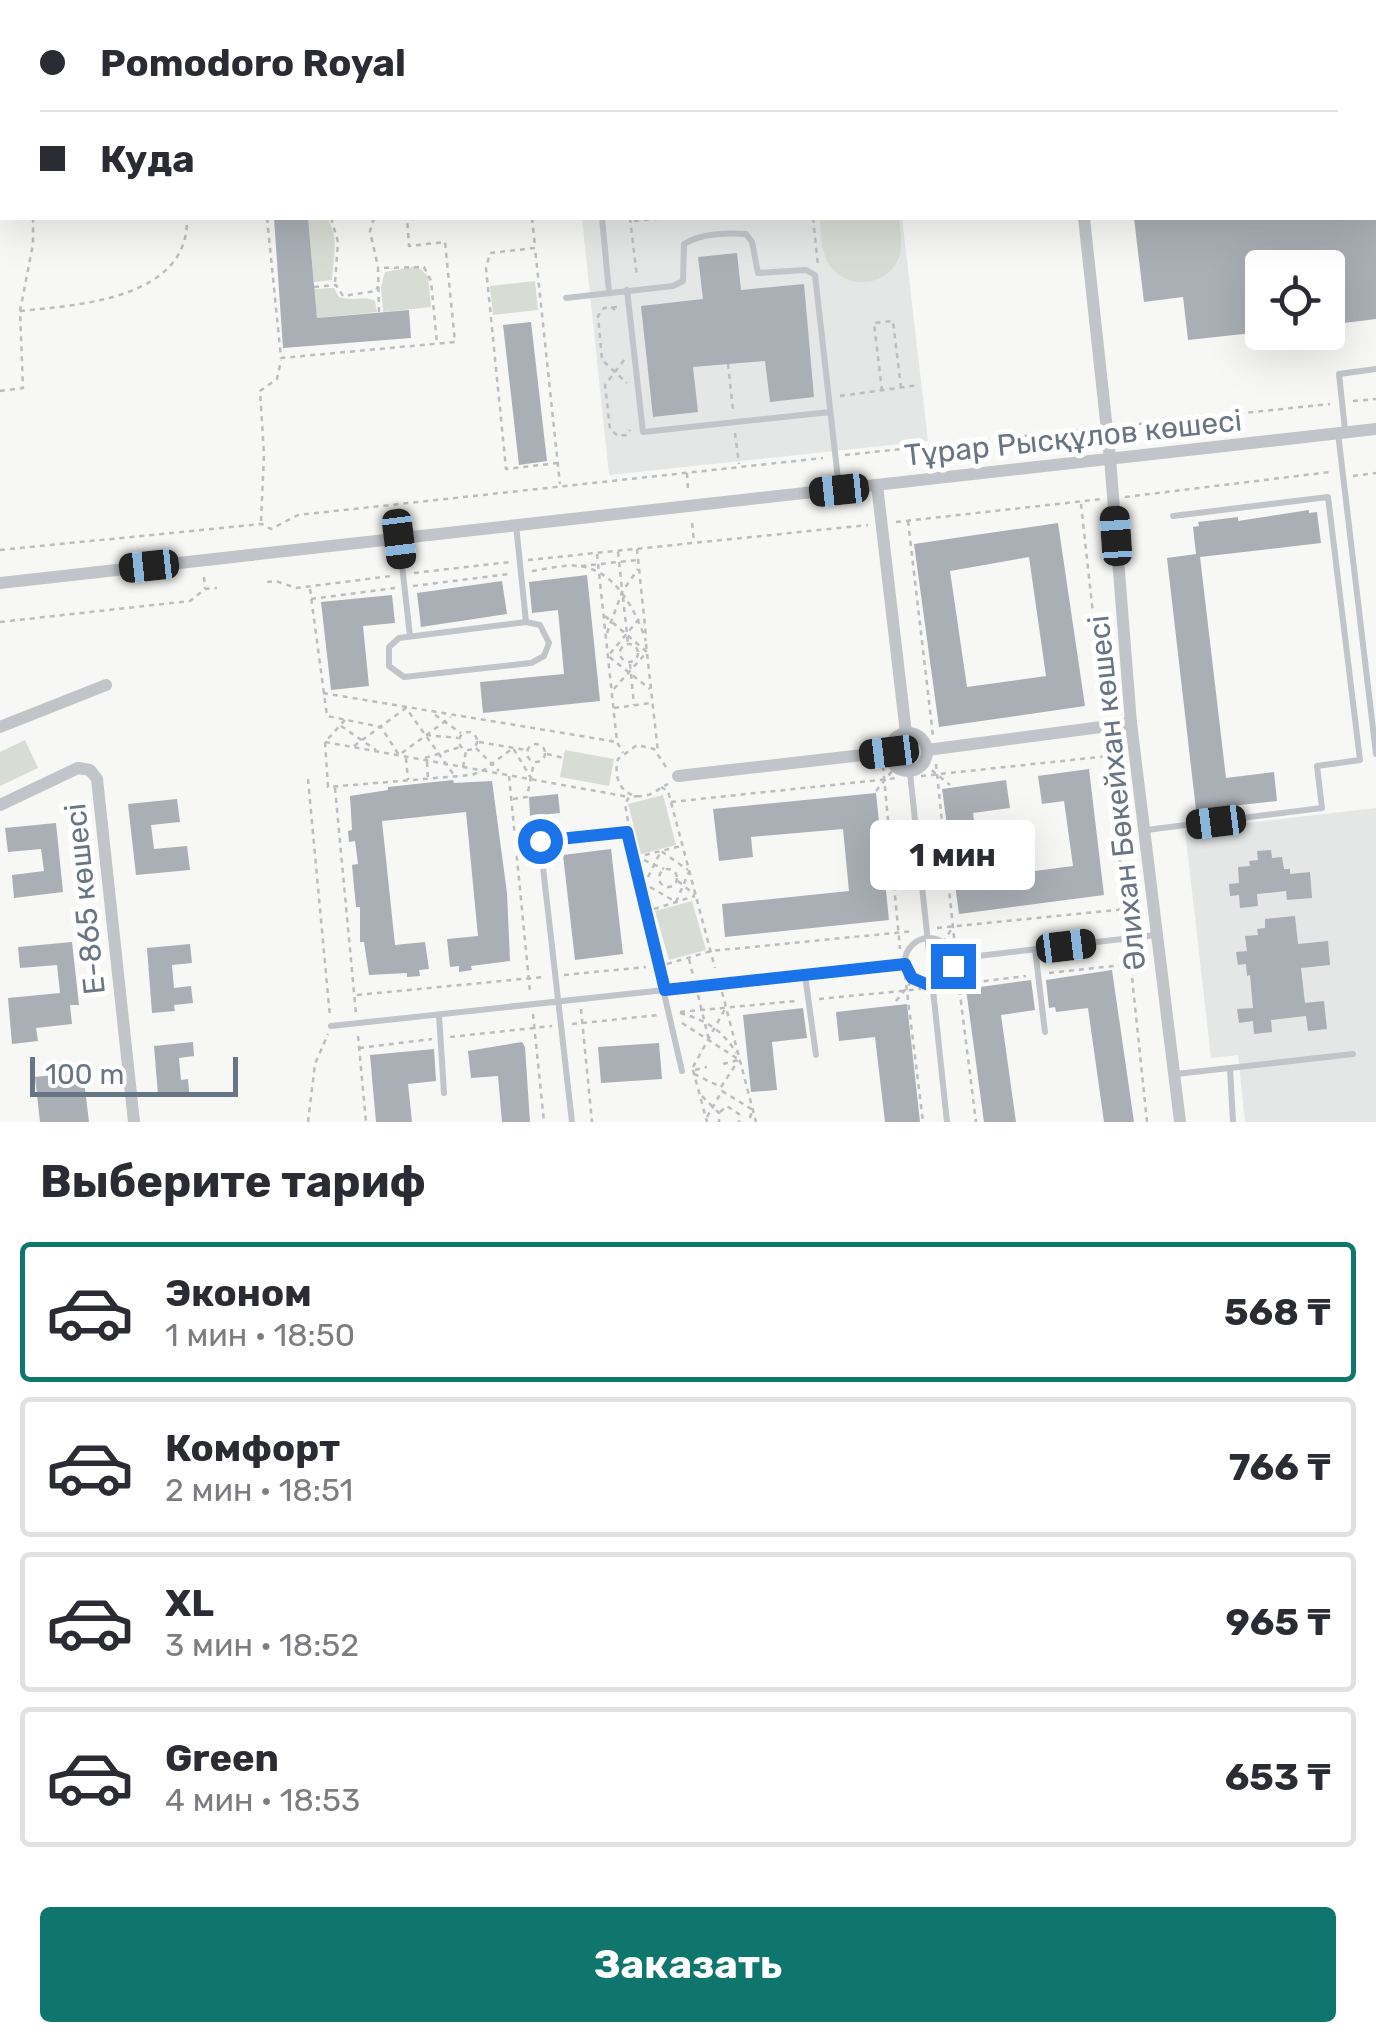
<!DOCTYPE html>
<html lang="ru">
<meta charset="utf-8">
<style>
body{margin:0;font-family:Rubik,sans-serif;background:#f7f7f7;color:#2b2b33;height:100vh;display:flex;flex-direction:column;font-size:38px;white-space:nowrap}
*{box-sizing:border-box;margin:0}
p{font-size:32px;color:#7c7c81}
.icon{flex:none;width:55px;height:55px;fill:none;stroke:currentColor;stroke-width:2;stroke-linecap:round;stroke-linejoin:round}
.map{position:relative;height:1122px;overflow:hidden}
.panel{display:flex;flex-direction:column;background:#fff;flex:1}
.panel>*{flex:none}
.hud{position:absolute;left:0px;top:0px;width:1378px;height:220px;box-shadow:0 10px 40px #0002;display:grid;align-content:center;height:220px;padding:0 40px;background:#fff}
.fabs{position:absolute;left:1245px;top:250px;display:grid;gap:20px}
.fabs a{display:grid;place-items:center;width:100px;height:100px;border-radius:10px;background:#fff;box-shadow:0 10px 40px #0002;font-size:50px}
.scale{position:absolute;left:30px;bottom:25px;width:208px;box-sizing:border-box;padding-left:10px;border:5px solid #697584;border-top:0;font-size:28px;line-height:35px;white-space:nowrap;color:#697584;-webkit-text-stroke:8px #fff;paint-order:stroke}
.end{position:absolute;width:45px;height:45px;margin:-22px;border:12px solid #1a73e8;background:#fff;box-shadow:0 0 0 5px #fff}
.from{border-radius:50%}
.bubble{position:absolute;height:70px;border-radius:10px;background:#fff;box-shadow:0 10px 40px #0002;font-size:32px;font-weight:700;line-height:70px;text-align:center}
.car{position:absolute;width:30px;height:60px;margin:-30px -15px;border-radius:12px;box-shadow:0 0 8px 2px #0007;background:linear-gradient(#222 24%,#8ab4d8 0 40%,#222 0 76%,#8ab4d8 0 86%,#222 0)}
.hud b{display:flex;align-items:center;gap:35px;height:95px;font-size:38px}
.hud b+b{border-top:2px solid #e1e1e2}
.hud i{width:25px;height:25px;background:#2b2b33}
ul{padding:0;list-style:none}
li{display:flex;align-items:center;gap:30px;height:140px;margin:0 20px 15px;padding:0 20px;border:5px solid #e1e1e2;border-radius:10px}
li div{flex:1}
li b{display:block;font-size:38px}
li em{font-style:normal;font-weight:700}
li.selected{border-color:#0f766e}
li>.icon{width:90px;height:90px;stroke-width:1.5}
h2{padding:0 40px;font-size:45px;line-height:120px}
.button{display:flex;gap:20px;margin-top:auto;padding:20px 40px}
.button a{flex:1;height:115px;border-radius:10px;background:#0f766e;color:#fff;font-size:40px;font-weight:700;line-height:115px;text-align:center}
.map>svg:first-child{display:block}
</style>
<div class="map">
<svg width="1376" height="1122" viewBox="0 0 1376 1122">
<rect width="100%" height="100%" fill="#f7f7f5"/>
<g fill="#e5e6e6">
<polygon points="582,218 902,218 928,441 609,475"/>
<polygon points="1376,808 1376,1122 1245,1122 1238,1055 1211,1058 1185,830"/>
</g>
<g fill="#d7dcd4">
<path d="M308,218H327C340,238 333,258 332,280L314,282Z"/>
<path d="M820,218H899C900,230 903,244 899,257C888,287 845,291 829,264C820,250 821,233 820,218Z"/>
<polygon points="417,266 428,276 431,307 383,312 381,287 385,272"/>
<polygon points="535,281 538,310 493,315 490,286"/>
<path d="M334,288L339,297C351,302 364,295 375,301L377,312L317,318L314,289Z"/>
<polygon points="25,740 38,768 0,786 0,752"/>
<polygon points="565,750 614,759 609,786 560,777"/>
<polygon points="663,795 676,845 641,854 628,804"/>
<polygon points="692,901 706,950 669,960 655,911"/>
</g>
<g fill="#a9afb5" fill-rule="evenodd">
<polygon points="274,218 308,218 317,318 409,310 411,338 283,348"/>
<polygon points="1134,218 1376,218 1376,319 1328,325 1328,268 1262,268 1262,332 1188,340 1183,297 1144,302"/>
<polygon points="737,253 741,290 804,284 814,397 770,402 765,361 693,367 698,412 653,417 641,306 703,299 698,257"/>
<polygon points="531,322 547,461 519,465 503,325"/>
<polygon points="1309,510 1309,513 1317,512 1321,543 1200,557 1226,778 1274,772 1277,801 1196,810 1167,558 1196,554 1193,527 1199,526 1198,522 1238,517 1238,521"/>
<path d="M1058,523L1085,706L939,727L914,544ZM1029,557L1046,676L967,687L950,571Z"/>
<polygon points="587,575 600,701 483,713 480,682 564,674 558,610 532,613 529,582"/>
<polygon points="502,581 507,614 421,627 417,593"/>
<polygon points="392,595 395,623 363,626 369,686 331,690 321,602"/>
<polygon points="1089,769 1104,895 959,914 942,789 1006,780 1010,808 973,813 982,878 1073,866 1064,801 1042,804 1038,776"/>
<polygon points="453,780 454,783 492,781 507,893 510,961 471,966 472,970 459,972 459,966 450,967 447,939 478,936 466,812 382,821 395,945 425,942 429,969 419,970 420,976 407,977 407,973 369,975 364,942 360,942 360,907 356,907 352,865 358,864 355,841 349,842 348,831 352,830 350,796 388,790 388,787"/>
<polygon points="876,793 889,920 725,937 722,904 849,891 843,829 751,837 753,857 719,861 713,809"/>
<polygon points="558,794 560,813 530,816 529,797"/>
<polygon points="177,799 180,822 151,825 154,849 187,846 190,870 136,875 128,804"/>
<polygon points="56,823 63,892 14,898 12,875 44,871 41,849 8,852 5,828"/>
<polygon points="611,849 623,954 575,960 563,855"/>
<polygon points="1271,850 1272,858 1282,857 1284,869 1290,869 1290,874 1310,872 1312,898 1287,900 1286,891 1257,894 1258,906 1240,908 1239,895 1230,896 1229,884 1239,883 1238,867 1250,866 1249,861 1258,860 1257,851"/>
<polygon points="1295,916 1298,944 1328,941 1330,965 1301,968 1305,1003 1324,1001 1327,1029 1308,1031 1306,1016 1271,1020 1272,1032 1254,1034 1253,1021 1239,1023 1237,1009 1253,1008 1250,975 1247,976 1246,964 1238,965 1236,952 1247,951 1245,936 1258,935 1257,929 1265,928 1265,919"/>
<polygon points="72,942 79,1005 70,1005 72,1024 36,1028 38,1041 12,1044 8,998 60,993 57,965 20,968 18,947"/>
<polygon points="190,944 192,963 172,965 174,988 191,986 193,1003 174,1005 175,1011 152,1013 147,948"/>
<polygon points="1112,970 1134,1122 1104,1122 1088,1008 1056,1012 1055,1007 1049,1008 1046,980"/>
<polygon points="1031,980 1035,1010 1001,1015 1016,1122 984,1122 966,989"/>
<polygon points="907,1004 920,1122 885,1122 875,1037 839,1041 836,1012"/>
<polygon points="803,1008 807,1038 772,1042 777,1090 751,1092 743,1015"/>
<polygon points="193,1042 194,1056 179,1058 181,1080 188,1079 189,1092 158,1095 154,1046"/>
<polygon points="522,1042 525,1047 530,1122 502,1122 498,1076 471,1078 468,1051"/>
<polygon points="659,1043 662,1079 601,1083 598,1047"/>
<polygon points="434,1049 436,1081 408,1084 412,1122 376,1122 370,1055"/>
<polygon points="83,1072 89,1122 40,1122 35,1077"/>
</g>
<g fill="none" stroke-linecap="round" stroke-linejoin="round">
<g stroke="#bbbdc0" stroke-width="2.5" stroke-dasharray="5 5" stroke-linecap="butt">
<polyline points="191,0 192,2"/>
<polyline points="0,1 14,0"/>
<polyline points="0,137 2,138"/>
<polyline points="267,218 281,358 455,342 445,242 409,246 407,218 418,218"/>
<polyline points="331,218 338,242 335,283"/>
<polyline points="374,218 370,231 378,267"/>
<polyline points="532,218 535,246"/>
<polyline points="630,218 637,277"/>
<polyline points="813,218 818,266"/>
<polyline points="634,221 667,218"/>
<polyline points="314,287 336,285 343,296 376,291 378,286"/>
<polyline points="611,307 619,313"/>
<polyline points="617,307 604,308 598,316 602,360 627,383"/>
<path d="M20,311C82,305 189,298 187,218"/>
<polyline points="379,312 378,268 424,267 431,281 437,343"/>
<polyline points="624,360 605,385 610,429 618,436 627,435 630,430"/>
<polyline points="728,364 733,410"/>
<polyline points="0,391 23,388 20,311 33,244 33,218"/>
<polyline points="882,391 874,323 893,321 901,388"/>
<polyline points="840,396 919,385"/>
<polyline points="1353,401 1376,399"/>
<polyline points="1119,426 1330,404"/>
<polyline points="735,433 739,464"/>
<polyline points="845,455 1091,429"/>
<polyline points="558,463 506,469 486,268 490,253 535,248 558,466 560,484"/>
<polyline points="687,473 688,490"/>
<polyline points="1353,476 1376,473"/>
<polyline points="1125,497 1330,472"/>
<polyline points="1081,504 1104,714"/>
<polyline points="261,521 264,455 260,391 277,379 281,360"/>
<polyline points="908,521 933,736"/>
<polyline points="896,522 1102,499"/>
<polyline points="692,523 694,541"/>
<polyline points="637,549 646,636"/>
<polyline points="0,550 262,524 271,529 298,515 823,458"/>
<polyline points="618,552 622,589"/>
<polyline points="597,554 617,742 623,753"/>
<polyline points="528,560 868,525"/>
<polyline points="581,566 638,560"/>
<path d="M532,571C546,569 566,564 580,566C616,571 636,611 646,641"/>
<polyline points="414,573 510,562"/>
<polyline points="204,577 205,589"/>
<polyline points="267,582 276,581 296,588 391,576"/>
<polyline points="413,586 509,574"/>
<polyline points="310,589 327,716 381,727 399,755 451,717"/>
<polyline points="623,597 628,644"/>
<polyline points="311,599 395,588"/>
<polyline points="605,616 647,652 612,691"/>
<polyline points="639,619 608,656 650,689"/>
<polyline points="0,622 190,601 205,589 217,588"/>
<polyline points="607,633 622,592 638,569"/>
<polyline points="646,644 658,752"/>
<circle cx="629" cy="653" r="9"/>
<polyline points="630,664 634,705"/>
<polyline points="323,693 617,742"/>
<polyline points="614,708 651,703"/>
<polyline points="435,715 461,733"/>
<polyline points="345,720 325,742 328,787 472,775 484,770 513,748 531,778"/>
<polyline points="341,726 376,750"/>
<circle cx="468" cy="741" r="9"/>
<polyline points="426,735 458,738"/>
<polyline points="1107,741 1127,926"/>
<polyline points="325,742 629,797"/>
<polyline points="479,742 526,750"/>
<circle cx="536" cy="753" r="9"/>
<polyline points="354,746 406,708 454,775"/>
<polyline points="476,748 499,771"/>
<polyline points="547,754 564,758"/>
<polyline points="406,758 408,780"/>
<polyline points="425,758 460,747"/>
<polyline points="427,762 428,779"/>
<polyline points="924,764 950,785"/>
<polyline points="936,764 955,947"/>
<polyline points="883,766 900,949"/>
<polyline points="463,767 466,751"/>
<path d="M666,767L654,749L637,745L618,759C613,777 621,798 643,796C653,795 659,788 668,784"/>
<polyline points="509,776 530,992"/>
<polyline points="921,776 1109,756"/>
<polyline points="308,779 330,1017"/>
<polyline points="661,787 668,791 715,968"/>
<polyline points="335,788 356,1014"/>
<polyline points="876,791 896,766"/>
<polyline points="513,799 527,797 534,762"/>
<polyline points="671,802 898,778"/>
<polyline points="628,821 625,804 629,797 637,796"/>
<polyline points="645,855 681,846"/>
<polyline points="644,860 664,869"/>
<circle cx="668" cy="878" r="9"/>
<polyline points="648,877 661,851 688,870"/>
<polyline points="678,881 695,895"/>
<polyline points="650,887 676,902 689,872"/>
<polyline points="654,909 695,896"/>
<polyline points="937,928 1125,909"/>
<polyline points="943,943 952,928"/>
<polyline points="1129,948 1147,1122"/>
<polyline points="689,959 693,975"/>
<polyline points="667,964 711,951 914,931"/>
<polyline points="957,970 976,1122"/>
<polyline points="1049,973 1131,964"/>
<polyline points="564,975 646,967"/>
<polyline points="905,975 923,1122"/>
<polyline points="948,977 965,989"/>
<polyline points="944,986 1026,976"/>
<polyline points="722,992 756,1122"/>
<polyline points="357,995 543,977"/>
<polyline points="698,995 709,1040"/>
<polyline points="819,999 921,989"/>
<polyline points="896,1001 913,980"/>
<polyline points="581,1009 592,1122"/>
<polyline points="680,1012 796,1001"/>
<path d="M680,1013C705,1020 723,1030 736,1053"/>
<polyline points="533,1014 544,1122"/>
<polyline points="682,1023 738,1059"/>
<polyline points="572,1024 659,1015"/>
<polyline points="358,1036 366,1122"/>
<polyline points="450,1037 552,1026"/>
<polyline points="359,1048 432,1039"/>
<polyline points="723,1064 738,1060"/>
<polyline points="693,1067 725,1009"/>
<polyline points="693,1070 707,1122"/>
<polyline points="695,1070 707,1067"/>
<polyline points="694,1074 721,1087 738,1061"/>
<polyline points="702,1096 719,1113 719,1122"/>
<polyline points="720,1112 727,1106 739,1114 739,1122"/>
<polyline points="707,1117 722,1091 753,1110 748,1122"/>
<polyline points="308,1122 315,1064 328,1034"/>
</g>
<g stroke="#c1c4c8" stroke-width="6">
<polyline points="602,218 609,292"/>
<polyline points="627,290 643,432 830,412"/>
<path d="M566,298L673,286L683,281L684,244C702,233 726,233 746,234L752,242L758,273L806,270L815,275L839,488"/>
<polyline points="1345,430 1339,374 1376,369"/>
<polyline points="1338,433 1376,754"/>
<polyline points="516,525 526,622"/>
<polyline points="399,539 410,636"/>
<polygon points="526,622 540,625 549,643 544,656 531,663 404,677 389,666 389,647 399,638"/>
<polyline points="906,735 947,1122"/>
<polyline points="1146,830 1322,808 1317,766 1360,760 1328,497 1173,516"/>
<circle cx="929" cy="962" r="24"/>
<polyline points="1035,949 1045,1032"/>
<polyline points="953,959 1156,935"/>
<polyline points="805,975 816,1055"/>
<polyline points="439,1015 444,1093"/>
<polyline points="331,1026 905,964"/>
<polyline points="1230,1068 1233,1122"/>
<polyline points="1176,1074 1353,1054"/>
<polyline points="572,1122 540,841 627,833 682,1071"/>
</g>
<g stroke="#c1c4c8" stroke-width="12">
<polyline points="1059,0 1059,2"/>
<polyline points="1084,218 1110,458 1131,723 1180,1122"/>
<polyline points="877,485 906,733"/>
<polyline points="0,583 1376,429"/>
<polyline points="0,727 106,685"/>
<circle cx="908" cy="752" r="19"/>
<polyline points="927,750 1131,723"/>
<polyline points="678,776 889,752"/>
<polyline points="0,805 78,768 90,770 97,779 134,1122"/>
</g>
</g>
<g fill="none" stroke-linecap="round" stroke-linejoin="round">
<polyline stroke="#1a73e8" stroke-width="12" points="540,841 627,832 665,990 905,964 912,978 933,987 946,979 953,966"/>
</g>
<g text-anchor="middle" stroke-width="10" stroke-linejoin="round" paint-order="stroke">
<g font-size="30" fill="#697584" stroke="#fff">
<text transform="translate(1073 438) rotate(-6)" y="10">Тұрар Рысқұлов көшесі</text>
<text transform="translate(1117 793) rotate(-96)" y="10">Әлихан Бөкейхан көшесі</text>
<text transform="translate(85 899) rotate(-96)" y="10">Е-865 көшесі</text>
</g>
</g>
</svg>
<div class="fabs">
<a><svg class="icon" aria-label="locate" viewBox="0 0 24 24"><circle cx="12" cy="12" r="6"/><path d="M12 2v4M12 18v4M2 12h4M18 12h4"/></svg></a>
</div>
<div class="scale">100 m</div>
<i class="end from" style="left:540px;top:841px"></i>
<i class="end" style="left:953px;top:966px"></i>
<div class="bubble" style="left:870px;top:820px;width:165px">1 мин</div>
<i class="car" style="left:839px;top:490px;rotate:264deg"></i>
<i class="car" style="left:1116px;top:536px;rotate:356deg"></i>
<i class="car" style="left:399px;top:539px;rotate:173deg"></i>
<i class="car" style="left:149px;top:566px;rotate:264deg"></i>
<i class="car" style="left:889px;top:752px;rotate:263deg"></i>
<i class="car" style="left:1216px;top:822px;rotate:263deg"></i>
<i class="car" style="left:1066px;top:946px;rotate:83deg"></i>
<div class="hud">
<b><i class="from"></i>Pomodoro Royal</b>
<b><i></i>Куда</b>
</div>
</div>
<section class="panel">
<h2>Выберите тариф</h2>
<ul>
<li class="selected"><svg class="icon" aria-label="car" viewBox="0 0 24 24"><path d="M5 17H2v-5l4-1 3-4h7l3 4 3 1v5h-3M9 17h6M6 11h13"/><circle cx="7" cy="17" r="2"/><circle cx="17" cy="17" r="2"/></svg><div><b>Эконом</b><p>1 мин · 18:50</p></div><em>568 ₸</em></li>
<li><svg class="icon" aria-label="car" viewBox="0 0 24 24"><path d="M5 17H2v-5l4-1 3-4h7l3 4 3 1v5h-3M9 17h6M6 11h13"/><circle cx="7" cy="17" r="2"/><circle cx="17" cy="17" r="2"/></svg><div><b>Комфорт</b><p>2 мин · 18:51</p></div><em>766 ₸</em></li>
<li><svg class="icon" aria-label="car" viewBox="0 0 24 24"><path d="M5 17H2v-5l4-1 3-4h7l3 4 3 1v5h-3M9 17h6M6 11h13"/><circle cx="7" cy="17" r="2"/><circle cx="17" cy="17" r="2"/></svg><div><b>XL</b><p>3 мин · 18:52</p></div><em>965 ₸</em></li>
<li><svg class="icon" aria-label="car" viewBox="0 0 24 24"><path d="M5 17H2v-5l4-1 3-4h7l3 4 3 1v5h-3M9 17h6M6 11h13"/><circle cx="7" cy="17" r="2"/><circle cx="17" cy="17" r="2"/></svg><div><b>Green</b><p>4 мин · 18:53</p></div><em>653 ₸</em></li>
</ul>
<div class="button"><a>Заказать</a></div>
</section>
